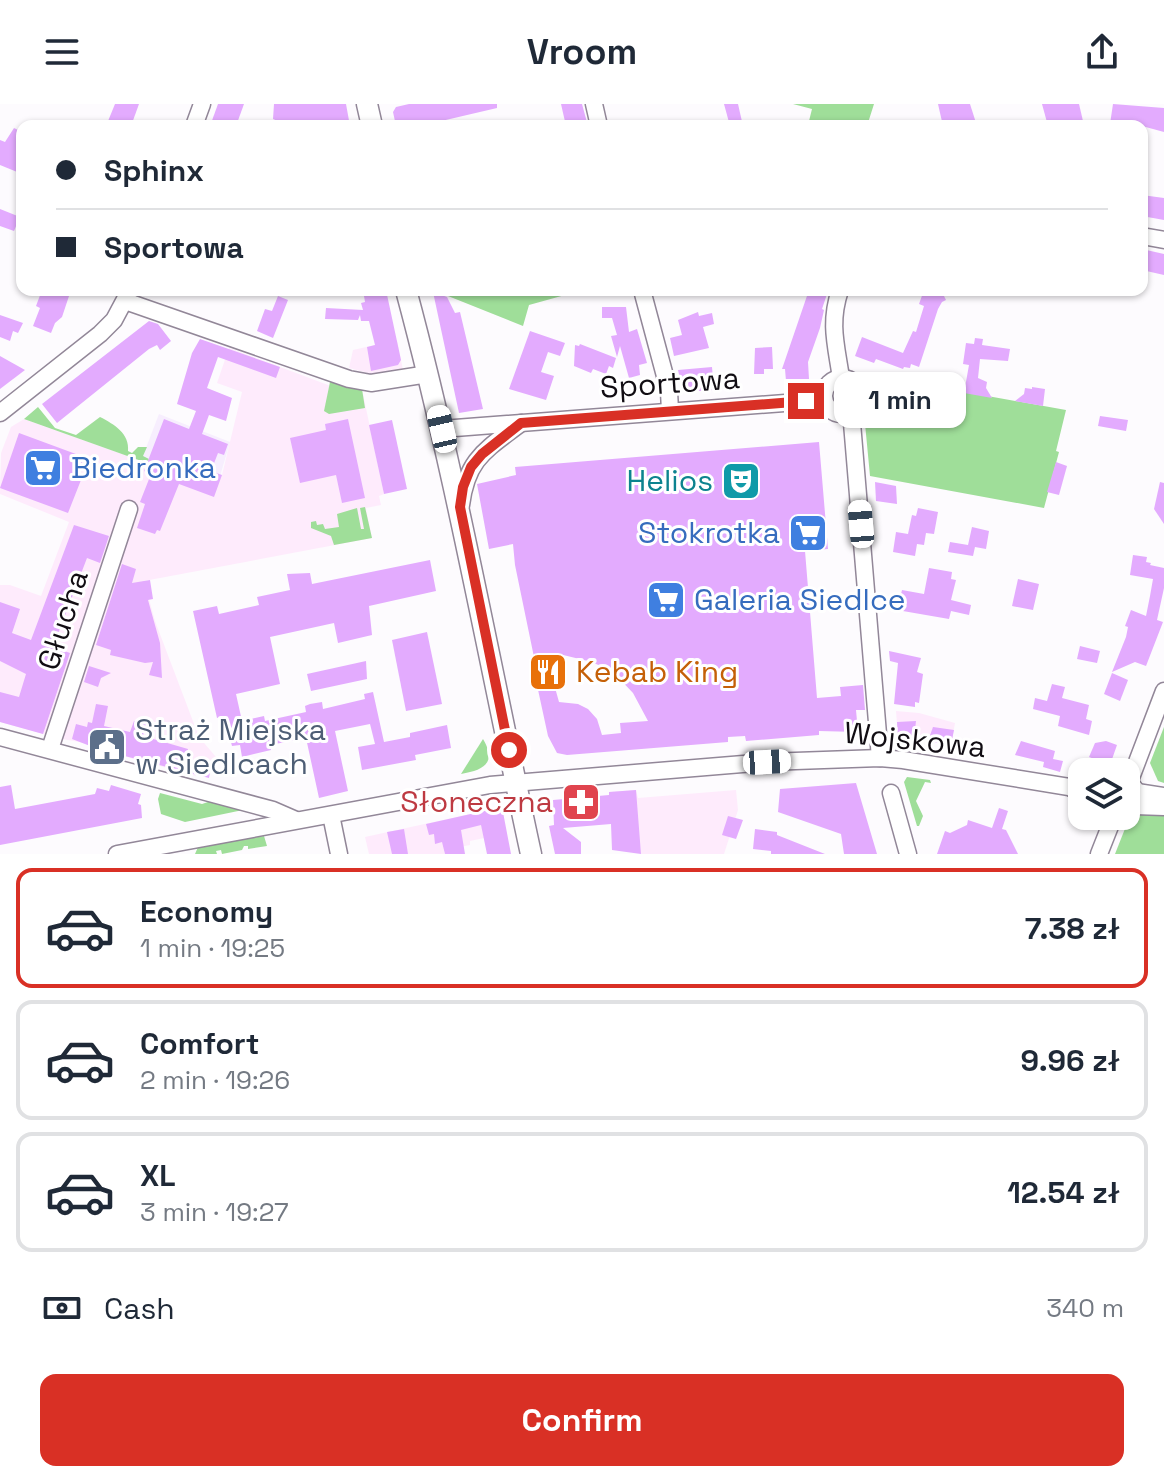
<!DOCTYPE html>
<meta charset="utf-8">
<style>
body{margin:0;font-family:"Space Grotesk",sans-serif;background:#f6f6f7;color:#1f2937;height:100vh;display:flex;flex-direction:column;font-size:30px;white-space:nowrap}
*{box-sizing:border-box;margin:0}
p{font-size:26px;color:#747a83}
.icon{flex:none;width:44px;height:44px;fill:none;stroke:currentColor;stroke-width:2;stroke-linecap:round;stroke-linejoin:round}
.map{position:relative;height:750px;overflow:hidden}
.side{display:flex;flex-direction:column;background:#fff;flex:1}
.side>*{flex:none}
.top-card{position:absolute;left:16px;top:16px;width:1132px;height:176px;border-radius:16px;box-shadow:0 2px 6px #0004;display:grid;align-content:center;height:176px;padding:0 40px;background:#fff}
.controls{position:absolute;left:1068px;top:654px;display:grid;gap:16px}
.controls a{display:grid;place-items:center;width:72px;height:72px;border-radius:16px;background:#fff;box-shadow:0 2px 6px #0004;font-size:40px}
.end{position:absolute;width:36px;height:36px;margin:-18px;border:10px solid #d93025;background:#fff;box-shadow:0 0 0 4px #fff}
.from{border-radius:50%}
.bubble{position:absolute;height:56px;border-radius:16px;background:#fff;box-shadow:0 2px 6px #0004;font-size:26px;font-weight:700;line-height:56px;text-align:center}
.car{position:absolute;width:24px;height:48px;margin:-24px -12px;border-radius:10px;box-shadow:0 0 6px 2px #0007;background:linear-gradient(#fff 24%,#345 0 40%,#fff 0 76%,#345 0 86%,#fff 0)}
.top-card b{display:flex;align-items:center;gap:28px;height:76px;font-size:30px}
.top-card b+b{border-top:2px solid #e0e1e3}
.top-card i{width:20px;height:20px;background:#1f2937}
ul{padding:14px 0 0;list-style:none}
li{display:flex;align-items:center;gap:24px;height:120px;margin:0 16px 12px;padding:0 24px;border:4px solid #e0e1e3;border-radius:16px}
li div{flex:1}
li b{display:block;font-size:30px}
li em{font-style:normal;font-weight:700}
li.selected{border-color:#d93025}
li>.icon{width:72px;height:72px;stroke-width:1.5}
.pay{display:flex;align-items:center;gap:20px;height:88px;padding:0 40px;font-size:30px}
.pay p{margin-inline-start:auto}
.cta{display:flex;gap:16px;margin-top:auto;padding:16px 40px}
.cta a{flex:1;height:92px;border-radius:16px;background:#d93025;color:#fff;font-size:32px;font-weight:700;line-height:92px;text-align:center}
header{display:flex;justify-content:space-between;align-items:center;height:104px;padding:0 40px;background:#fff;font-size:36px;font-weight:700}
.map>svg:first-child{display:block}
</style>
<header><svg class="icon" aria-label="menu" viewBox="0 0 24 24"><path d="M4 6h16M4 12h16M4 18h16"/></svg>Vroom<svg class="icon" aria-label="share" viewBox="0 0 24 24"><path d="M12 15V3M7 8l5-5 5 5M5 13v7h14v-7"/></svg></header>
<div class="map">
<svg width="1164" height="750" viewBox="0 0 1164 750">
<rect width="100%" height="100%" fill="#fdfbfe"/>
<g fill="#feebfc">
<polygon points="397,236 403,266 376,271 349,264 353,246"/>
<polygon points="229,244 328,281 363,290 384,390 379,392 381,401 366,404 372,434 144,477 155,517 199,633 216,653 215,660 200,658 196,672 98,645 90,643 90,640 57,634 133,406 128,397 51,632 0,618 0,481 10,481 41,492 69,418 0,390 1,349 11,323 24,315 153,361 222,371 242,288 217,279"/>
<polygon points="896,607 919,609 955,619 951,641 898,633"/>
<polygon points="636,686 638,694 736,686 738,706 724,750 641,750 640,741 613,740 609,688"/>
<polygon points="475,709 477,721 481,720 484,734 470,737 470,741 444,746 445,750 369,750 365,733"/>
</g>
<polygon fill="#f7eefe" points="159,310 230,338 216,386 141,357"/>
<g fill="#9fde99">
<polygon points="793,0 874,0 867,22 812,22 808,21 812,5"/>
<polygon points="433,186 563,186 565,191 529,201 523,222"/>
<polygon points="330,278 362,285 365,304 329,310 324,307"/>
<polygon points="932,282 1066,306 1056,347 1059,348 1044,404 870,372 864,309 872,287"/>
<path d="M38,303L55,324L76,331L100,313C114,320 130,330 128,347L132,349L138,343H147L143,352L149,355L147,359L24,315Z"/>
<polygon points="365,403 372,434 334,441 331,432 311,424 311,418 316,417 317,421 323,420 325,425 339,423 337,410 357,404 361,425 364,425 360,404"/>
<polygon points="1164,623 1164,679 1158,677 1150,659"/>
<path d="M483,635C497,659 484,666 461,670Z"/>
<polygon points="907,673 930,676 931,679 925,678 916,697 923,712 919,722 917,722 904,678"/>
<polygon points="160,689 202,700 211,697 243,706 185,718 161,710 158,695"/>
<polygon points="1154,708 1164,710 1164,750 1115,750 1130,712"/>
<polygon points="264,732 267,742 248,745 248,742 244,742 242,746 222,750 221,746 216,747 217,750 195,750 198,743"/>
</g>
<g fill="#e3abfe" fill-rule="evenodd">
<polygon points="115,0 139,0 131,22 106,22"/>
<polygon points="218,0 244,0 236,22 210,22"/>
<polygon points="274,0 346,0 350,22 326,22 325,17 307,22 281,22 280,18 273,15"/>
<polygon points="409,0 497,0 497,4 420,22 396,22 393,8 396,3"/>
<polygon points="561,0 582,0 588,22 566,22"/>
<polygon points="724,0 738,0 743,22 730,22"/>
<polygon points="938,0 970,0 977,22 943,22"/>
<polygon points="1042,0 1079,0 1083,17 1048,22"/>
<polygon points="1113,0 1164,4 1164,28 1142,22 1110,20"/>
<polygon points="14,24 22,28 22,70 0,61 0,36 5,38"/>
<polygon points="1142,91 1164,94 1164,116 1142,112"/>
<polygon points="0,105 20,113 14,127 0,122"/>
<polygon points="1142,145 1164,150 1164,171 1142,166"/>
<polygon points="42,186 71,186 62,213 55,219 51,229 33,222 40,204 36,202"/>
<polygon points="363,186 386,186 401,256 398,261 371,267 367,243 375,241 369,217 361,217 360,211 358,216 325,215 326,204 363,206 361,199 365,198"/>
<polygon points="809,186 822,186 821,188 827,190 822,205 824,206 820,224 808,258 809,275 786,277 785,265 782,265"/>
<polygon points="924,186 946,186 944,192 946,196 942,198 938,205 919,263 911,260 910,264 904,263 903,265 876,255 874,259 855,252 862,233 903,249 913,227 916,228 924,202 919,200"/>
<polygon points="433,188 447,193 455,209 460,208 483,305 459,309"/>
<polygon points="278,192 288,196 273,234 257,227 265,205 272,207"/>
<polygon points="602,203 626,203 629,228 637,225 647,259 639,261 640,271 629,274 620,242 617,253 611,232 617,231 612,214 602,214"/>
<polygon points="698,208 699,212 712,209 714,220 703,223 709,244 674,252 670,234 682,231 678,216"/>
<polygon points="0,211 23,219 18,229 13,227 10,237 0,233"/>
<polygon points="149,217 158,220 171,237 160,246 157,241 149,245 57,319 42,300"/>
<polygon points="530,227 565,239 560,252 548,248 541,268 554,272 546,296 509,285"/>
<polygon points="975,234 983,235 982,241 1010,245 1008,257 980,255 978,274 987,278 986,284 992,294 964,289 969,261 963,260 966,239 974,240"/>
<polygon points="200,235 280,263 276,274 218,253 207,284 232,294 226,317 209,311 202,330 228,340 224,351 218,349 211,367 222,371 214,393 179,380 160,427 157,426 155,430 137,424 145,400 140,398 151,370 144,367 164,315 189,325 196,307 177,300 192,249"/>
<polygon points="580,240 616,254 613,264 609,262 606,270 593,265 591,269 574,262 575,241 579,242"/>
<polygon points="772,243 773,265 764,265 764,270 754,270 755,244"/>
<polygon points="0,252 25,266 0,285"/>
<polygon points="712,263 714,286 683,288 678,266"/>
<polygon points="1032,283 1045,285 1043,302 1015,297 1024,290 1025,284 1032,285"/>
<polygon points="1100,312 1128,316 1126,327 1098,322"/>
<polygon points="348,315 365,394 342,399 336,371 300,379 290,334 326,326 325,320"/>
<polygon points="392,316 407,385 384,390 369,321"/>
<polygon points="19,329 84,353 76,374 81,376 68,409 0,384"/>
<path d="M819,338L828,445L805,447L817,594L841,592L840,583L863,581L865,606H856L858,628L819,627V631L746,637L745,632L728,633V638L567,651L557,649L548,632L532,558H535L515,461L513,440L489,445L477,380L516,371L515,363ZM559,550L592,558L613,568L633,589L648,617L620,619L621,629L602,631L597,615L588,605L578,600L559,598L554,580L565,577Z"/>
<polygon points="1056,358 1067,362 1059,391 1047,388"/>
<polygon points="875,378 896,382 897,400 876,397"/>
<polygon points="1160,378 1164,379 1164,420 1154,405"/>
<polygon points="918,404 938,408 934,430 926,429 924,441 917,440 915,452 893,448 896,428 908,430 912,411 916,412"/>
<polygon points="74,421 109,432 100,459 87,454 53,543 70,549 43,630 0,618 0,588 19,593 26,570 0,557 0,498 20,505 12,529 31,536"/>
<polygon points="972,423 989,427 986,445 975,443 973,452 948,448 950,438 968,441"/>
<polygon points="1133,451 1147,453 1146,458 1151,459 1150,461 1164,464 1164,484 1157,516 1163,518 1146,562 1135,558 1112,568 1126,533 1128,523 1125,522 1131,506 1146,512 1150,492 1153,475 1130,471"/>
<polygon points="430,456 436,487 369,502 372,531 338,539 334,519 270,533 280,580 236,590 242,617 264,612 265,617 306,608 305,602 310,600 322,598 323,605 365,595 364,590 373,588 384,638 410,633 410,629 447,621 451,644 415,651 416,656 362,666 358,643 375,640 370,620 335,627 348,687 319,694 306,634 270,641 271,646 242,653 240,641 232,642 224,612 217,614 193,507 217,502 219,510 259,501 257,493 290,486 287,470 310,469 312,480"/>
<polygon points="122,460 136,465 132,479 150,476 153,495 148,496 160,539 162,574 149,571 153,558 145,559 110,551 111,546 96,541"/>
<polygon points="929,464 952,468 951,475 956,476 951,496 971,501 969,511 951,507 949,515 897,506 902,486 924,490"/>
<polygon points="1018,475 1039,480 1033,506 1012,502"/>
<polygon points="427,528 442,600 406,607 392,536"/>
<polygon points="1080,542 1100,547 1097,559 1077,555"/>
<polygon points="889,547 921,554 917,568 923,570 919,599 915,598 915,603 894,600 898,559 890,557"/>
<polygon points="366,557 367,575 311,587 307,570"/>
<polygon points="89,562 111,569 101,574 98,583 84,578"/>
<polygon points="1112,569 1128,576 1120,597 1104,590"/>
<polygon points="1052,580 1065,583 1062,594 1089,601 1086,615 1092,617 1089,631 1058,622 1060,612 1033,605 1035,594 1047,597"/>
<polygon points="96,600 108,602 104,622 130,628 134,617 146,620 143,632 188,645 186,654 192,656 191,660 211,663 209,674 98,645 72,635 76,620 87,623 88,618 92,619"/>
<polygon points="916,617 914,635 898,633 897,618"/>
<polygon points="933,623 954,626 951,641 928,637"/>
<polygon points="1021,637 1055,647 1053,655 1063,657 1060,668 1043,663 1044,658 1015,651"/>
<polygon points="1106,637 1117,641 1110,661 1089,653 1095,639"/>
<polygon points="856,679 877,750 844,750 841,730 778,708 780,685"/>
<polygon points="11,681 15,705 95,690 97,684 109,687 111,681 141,690 138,700 141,701 142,714 0,741 0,683"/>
<polygon points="636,686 641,750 612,746 611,720 563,724 581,738 581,750 555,750 549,722 554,721 553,696 609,691 609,688"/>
<polygon points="502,703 511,750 487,750 481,721 461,726 465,750 445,750 442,738 435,740 434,730 429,731 426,720"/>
<polygon points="999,704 1008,707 1002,725 1006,726 1018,750 937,750 945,727 950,729 967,721 968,716 992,724"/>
<polygon points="728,712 743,716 736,735 722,731"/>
<polygon points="404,725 408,750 392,750 387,728"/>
<polygon points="755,725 777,728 777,731 825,750 771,750 771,747 753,745"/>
</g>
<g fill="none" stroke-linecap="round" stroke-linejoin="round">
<defs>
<g id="minor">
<polyline points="594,0 599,22"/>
<polyline points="194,22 202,0"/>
<polyline points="1142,132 1164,136"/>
<polyline points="642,186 669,287 670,307"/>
<path d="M840,186C829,219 836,240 841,274"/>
<polyline points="125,197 349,275 371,279 428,270"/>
<circle cx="842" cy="292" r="18"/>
<polyline points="851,307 880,654"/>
<polyline points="0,309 100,230 114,216 130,186"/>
<polyline points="442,325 824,296"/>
<path d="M461,401C467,354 486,346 521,319"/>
<polyline points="0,633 273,706 296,716"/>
<polyline points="50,645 129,405"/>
<path d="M1126,677C1141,685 1140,701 1126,708"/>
<polyline points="1129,679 1164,587"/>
<polyline points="1137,688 1164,692"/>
<polyline points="891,689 908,750"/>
<polyline points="1135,702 1164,703"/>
<polyline points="331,711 339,750"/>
<polyline points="117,750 490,681 767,658 880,654 903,656 1069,683 1082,689"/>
<polyline points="1099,750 1114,712"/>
</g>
<g id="major">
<polyline points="367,0 372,22"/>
<path d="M406,186C456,372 490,562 531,750"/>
</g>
</defs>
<use href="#minor" stroke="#928798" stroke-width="19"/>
<use href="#major" stroke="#928798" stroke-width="23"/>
<use href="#minor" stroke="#fff" stroke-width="16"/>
<use href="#major" stroke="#fff" stroke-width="20"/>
</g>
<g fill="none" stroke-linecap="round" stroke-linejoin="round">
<polyline stroke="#d93025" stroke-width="10" points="509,646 460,403 463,383 471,363 482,350 521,319 806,297"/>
</g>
<defs>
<symbol id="supermarket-square" viewBox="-11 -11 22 22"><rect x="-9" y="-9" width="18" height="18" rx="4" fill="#3f7fe0" stroke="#fff"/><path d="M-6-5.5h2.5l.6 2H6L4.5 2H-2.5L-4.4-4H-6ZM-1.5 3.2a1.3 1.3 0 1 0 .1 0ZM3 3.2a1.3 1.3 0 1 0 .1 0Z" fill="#fff"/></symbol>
<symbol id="theatre-square" viewBox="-11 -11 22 22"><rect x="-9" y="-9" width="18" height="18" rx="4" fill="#0f9aa8" stroke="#fff"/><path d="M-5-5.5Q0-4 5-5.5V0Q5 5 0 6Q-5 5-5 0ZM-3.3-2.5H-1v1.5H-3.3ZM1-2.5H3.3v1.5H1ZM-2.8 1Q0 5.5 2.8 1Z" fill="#fff"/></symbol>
<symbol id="restaurant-square" viewBox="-11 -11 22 22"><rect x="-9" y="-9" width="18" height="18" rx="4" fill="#e8710a" stroke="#fff"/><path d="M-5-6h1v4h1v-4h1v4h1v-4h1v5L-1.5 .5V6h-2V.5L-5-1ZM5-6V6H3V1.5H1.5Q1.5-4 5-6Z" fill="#fff"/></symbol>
<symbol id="civic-square" viewBox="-11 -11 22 22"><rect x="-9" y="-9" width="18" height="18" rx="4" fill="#5c6f8a" stroke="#fff"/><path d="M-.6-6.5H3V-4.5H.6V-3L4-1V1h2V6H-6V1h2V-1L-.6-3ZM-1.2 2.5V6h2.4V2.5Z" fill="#fff"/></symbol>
<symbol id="pharmacy-square" viewBox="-11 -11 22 22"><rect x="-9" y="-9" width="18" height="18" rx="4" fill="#e0444e" stroke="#fff"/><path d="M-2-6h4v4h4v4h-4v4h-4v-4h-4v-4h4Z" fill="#fff"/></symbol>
</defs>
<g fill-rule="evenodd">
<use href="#supermarket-square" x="21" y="342" width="44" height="44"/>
<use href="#theatre-square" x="719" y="355" width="44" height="44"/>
<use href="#supermarket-square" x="786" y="407" width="44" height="44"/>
<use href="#supermarket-square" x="644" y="474" width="44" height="44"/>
<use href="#restaurant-square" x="526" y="546" width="44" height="44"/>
<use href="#civic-square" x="85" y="621" width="44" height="44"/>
<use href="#pharmacy-square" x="559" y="676" width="44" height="44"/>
</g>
<g text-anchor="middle" stroke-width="6" stroke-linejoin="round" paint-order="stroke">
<g font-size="30" fill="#110d13" stroke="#fff">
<text transform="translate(670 279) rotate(-4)" y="10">Sportowa</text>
<text transform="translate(63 516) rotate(-72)" y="10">Głucha</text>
<text transform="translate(915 636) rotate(6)" y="10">Wojskowa</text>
</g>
<g font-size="30" fill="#366cbe" stroke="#fff" text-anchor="start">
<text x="71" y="374">Biedronka</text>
<text x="780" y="439" text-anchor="end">Stokrotka</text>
<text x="694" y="506">Galeria Siedlce</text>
</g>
<g font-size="30" fill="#0d838f" stroke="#fff" text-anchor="end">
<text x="713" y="387">Helios</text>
</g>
<g font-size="30" fill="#c56008" stroke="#fff" text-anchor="start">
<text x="576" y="578">Kebab King</text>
</g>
<g font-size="30" fill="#4e5e75" stroke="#fff" text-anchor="start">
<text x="135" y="636">Straż Miejska<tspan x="135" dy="34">w Siedlcach</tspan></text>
</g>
<g font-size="30" fill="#be3a42" stroke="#fff" text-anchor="end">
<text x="553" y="708">Słoneczna</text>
</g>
</g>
</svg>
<div class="controls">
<a><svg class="icon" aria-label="layers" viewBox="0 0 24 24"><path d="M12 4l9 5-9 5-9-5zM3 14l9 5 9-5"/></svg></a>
</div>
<i class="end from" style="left:509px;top:646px"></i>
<i class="end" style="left:806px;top:297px"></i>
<div class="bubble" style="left:834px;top:268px;width:132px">1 min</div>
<i class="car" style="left:442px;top:325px;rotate:347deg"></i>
<i class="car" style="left:861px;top:420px;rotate:355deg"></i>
<i class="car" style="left:767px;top:658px;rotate:87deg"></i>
<div class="top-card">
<b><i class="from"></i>Sphinx</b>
<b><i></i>Sportowa</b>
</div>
</div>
<section class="side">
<ul>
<li class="selected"><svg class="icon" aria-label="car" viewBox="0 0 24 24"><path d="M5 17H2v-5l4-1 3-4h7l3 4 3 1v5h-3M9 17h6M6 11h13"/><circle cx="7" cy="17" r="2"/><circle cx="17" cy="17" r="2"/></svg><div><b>Economy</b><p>1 min · 19:25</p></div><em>7.38 zł</em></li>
<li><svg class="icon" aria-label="car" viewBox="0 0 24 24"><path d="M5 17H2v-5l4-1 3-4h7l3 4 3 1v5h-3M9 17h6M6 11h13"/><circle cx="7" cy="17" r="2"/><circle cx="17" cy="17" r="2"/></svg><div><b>Comfort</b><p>2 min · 19:26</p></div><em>9.96 zł</em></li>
<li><svg class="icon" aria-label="car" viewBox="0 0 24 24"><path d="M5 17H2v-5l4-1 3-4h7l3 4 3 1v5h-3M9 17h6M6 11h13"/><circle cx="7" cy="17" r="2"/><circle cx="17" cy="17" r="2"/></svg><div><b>XL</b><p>3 min · 19:27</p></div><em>12.54 zł</em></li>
</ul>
<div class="pay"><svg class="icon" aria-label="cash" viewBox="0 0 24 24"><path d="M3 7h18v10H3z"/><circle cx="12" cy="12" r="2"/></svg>Cash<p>340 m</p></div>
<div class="cta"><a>Confirm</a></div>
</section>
